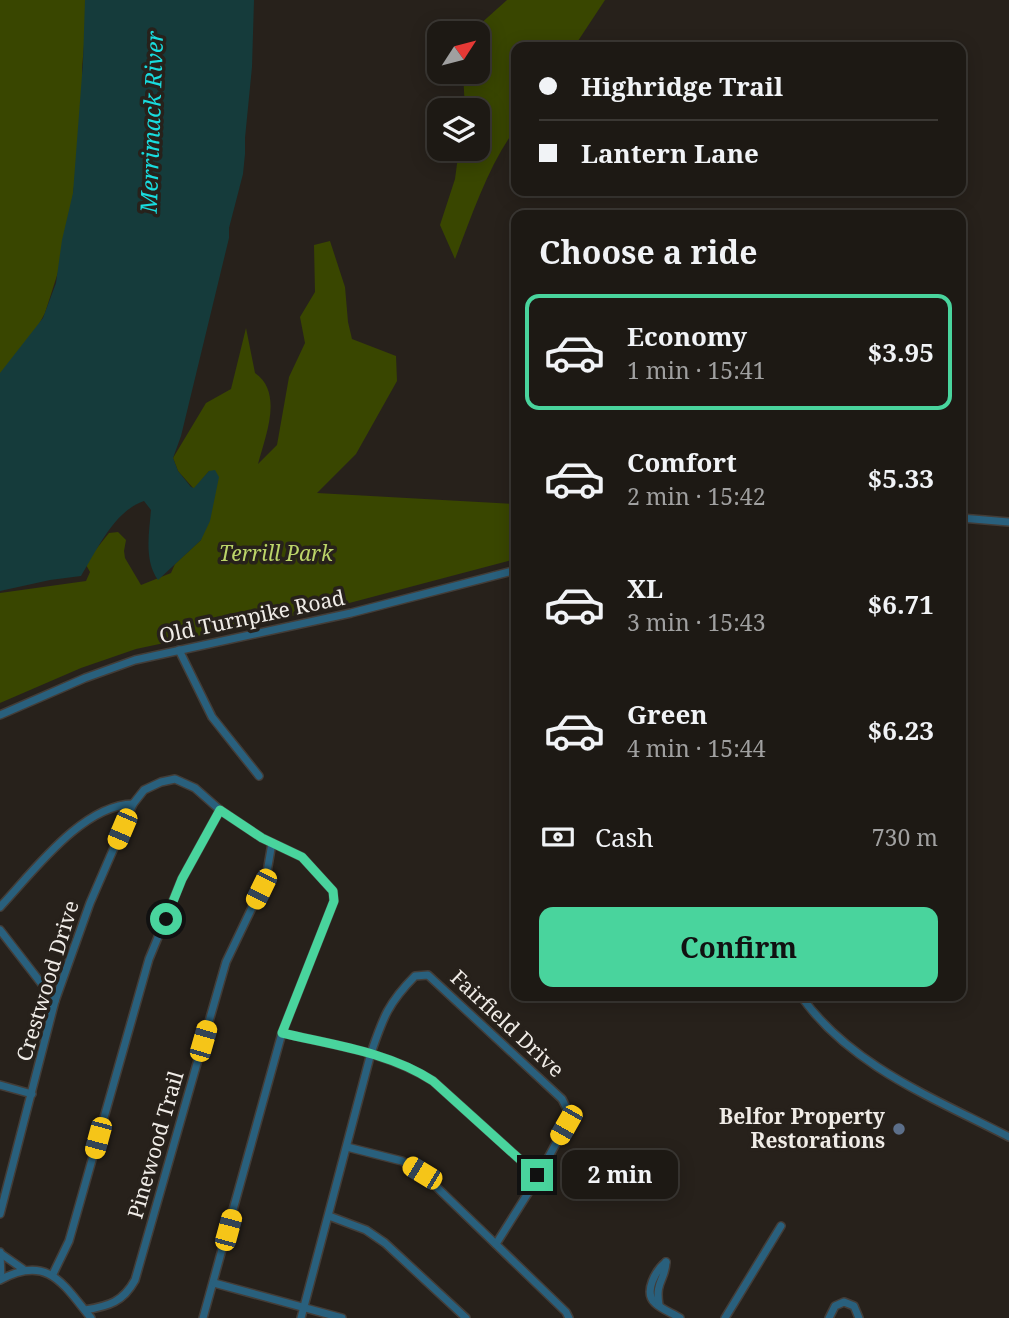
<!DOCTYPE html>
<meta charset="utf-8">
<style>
body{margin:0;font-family:"Noto Serif",serif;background:#2a2622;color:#f1f3f6;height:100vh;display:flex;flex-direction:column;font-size:26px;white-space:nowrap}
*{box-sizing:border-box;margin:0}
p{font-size:23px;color:#a0a0a0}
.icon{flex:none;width:38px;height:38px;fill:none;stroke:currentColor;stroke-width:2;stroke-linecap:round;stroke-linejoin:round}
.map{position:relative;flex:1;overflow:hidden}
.panel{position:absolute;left:511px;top:210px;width:455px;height:791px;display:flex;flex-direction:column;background:#1d1914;border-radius:14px;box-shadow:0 4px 18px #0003,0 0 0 2px #3b3834}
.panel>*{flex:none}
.hud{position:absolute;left:511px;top:42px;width:455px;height:154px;border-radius:14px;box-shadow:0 4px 18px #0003,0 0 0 2px #3b3834;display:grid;align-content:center;height:154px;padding:0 28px;background:#1d1914}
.needle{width:46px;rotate:54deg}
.controls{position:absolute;left:427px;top:21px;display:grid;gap:14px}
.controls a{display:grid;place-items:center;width:63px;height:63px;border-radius:14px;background:#1d1914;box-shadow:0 4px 18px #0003,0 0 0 2px #3b3834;font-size:35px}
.end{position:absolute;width:32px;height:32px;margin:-16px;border:9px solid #49d49d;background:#111;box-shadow:0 0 0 4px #111}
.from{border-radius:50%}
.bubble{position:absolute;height:49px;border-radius:14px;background:#1d1914;box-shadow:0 4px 18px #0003,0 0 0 2px #3b3834;font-size:23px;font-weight:700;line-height:49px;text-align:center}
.car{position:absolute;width:21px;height:42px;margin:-21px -10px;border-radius:9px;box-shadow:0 0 5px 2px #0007;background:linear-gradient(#f5c518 24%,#345 0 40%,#f5c518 0 76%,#345 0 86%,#f5c518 0)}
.hud b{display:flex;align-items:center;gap:24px;height:66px;font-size:26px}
.hud b+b{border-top:2px solid #3b3834}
.hud i{width:18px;height:18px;background:#f1f3f6}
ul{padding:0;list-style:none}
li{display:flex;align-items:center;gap:21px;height:116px;margin:0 14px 10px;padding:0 14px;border:4px solid transparent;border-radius:14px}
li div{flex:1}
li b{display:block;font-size:26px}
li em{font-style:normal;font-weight:700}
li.on{border-color:#49d49d}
li>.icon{width:63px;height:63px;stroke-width:1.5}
h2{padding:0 28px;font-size:32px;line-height:84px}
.pay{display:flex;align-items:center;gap:18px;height:77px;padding:0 28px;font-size:26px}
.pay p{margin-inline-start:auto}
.primary-button{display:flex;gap:14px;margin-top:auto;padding:14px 28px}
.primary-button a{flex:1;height:80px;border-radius:14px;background:#49d49d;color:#111;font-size:28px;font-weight:700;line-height:80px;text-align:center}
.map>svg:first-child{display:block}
</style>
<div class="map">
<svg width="1009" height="1318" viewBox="0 0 1009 1318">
<rect width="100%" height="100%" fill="#27211b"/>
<g fill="#394600">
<polygon points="0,0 88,0 82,68 83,104 68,241 45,313 32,337 0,386"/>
<path d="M507,0H605L574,47H516V128C488,166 472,215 455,259L440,225L455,179L459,149H478V110H465L463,72H478V33H474L478,26Z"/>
<path d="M330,241L345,287L348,322L352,339L396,356L397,381L356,454L317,493L516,504V559L338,606L136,649L81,668L0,703V593L86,581L90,572L85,563L109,533L118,532L126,540L124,551L125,558L141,585L171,573L175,564L201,540L209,471L194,489L178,471L173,458L206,403L231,389L246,328L255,373C284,393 265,437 258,464L277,445L289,377L305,343L300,317L315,292L314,245Z"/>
</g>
<path fill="#153b3b" d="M85,0H254L252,67L245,138V154L243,174L229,228V238L181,436L173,458L178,471L191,487L194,488L209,471L215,470L219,477L210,521L201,540L158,580C144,560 149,534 151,510L144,501C114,511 97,550 81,576L50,580L0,591V373L43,318L56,283L62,240L73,193L83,62Z"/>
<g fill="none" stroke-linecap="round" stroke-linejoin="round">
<defs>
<g id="minor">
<polyline points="961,518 1009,522"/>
<polyline points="179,650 212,717 259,776"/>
<polyline points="0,715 85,678 135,660 351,613 516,570"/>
<path d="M0,907C33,872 82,805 133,804"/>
<polyline points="0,930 55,1001"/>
<path d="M801,996C850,1066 936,1099 1009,1137"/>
<path d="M282,1033C333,1045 388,1052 433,1081L537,1175"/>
<polyline points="0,1085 32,1094"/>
<polyline points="347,1147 402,1161 422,1173 566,1312 569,1318"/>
<polyline points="0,1214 55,1001 90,903 133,804 144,790 161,782 175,779 195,788 220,810 262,838 302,857 333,891 334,901 282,1033 203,1318"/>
<polyline points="329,1216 366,1230 385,1243 466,1318"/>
<polyline points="0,1252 1,1279"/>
<polyline points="0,1253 23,1269"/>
<path d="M666,1262C656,1270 643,1292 655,1303C661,1309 672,1313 680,1318"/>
<polyline points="53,1274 69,1241 149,959 182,879 220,810"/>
<path d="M0,1280C48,1254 63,1284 91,1318"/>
<polyline points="214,1283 342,1318"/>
<path d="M659,1305C655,1281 665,1281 666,1262"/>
<path d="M85,1310C109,1306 123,1302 135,1280L226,962L261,889L267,872L272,843"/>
<path d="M301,1318L371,1053C383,1018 388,1003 415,976L428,975L562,1099L568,1111L566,1125L535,1182L496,1244"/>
<polyline points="725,1318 781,1226"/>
<polyline points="829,1318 835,1306 844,1302 854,1306 859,1318"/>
</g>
</defs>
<use href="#minor" stroke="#433d38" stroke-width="10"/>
<use href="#minor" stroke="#29607d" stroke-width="7"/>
</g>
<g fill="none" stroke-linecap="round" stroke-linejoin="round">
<path stroke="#49d49d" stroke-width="9" d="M166,919L182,879L220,810L262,838L302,857L333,891L334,901L282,1033C333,1045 389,1052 433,1081L537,1175"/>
</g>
<circle fill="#5c6f8a" stroke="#27211b" stroke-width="2.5" cx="899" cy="1129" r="7"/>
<g text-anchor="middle" stroke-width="7" stroke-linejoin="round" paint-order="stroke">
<g font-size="21" font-style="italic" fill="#bbd469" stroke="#27211b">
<text x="276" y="561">Terrill Park</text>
</g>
<g font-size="21" fill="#f0ece7" stroke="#27211b">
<text transform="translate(252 617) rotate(-12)" y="7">Old Turnpike Road</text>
<text transform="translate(48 981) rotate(-73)" y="7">Crestwood Drive</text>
<text transform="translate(507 1024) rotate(43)" y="7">Fairfield Drive</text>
<text transform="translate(156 1145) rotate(-74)" y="7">Pinewood Trail</text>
</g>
<g font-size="21" font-weight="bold" fill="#f0ece7" stroke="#27211b" text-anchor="end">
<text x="885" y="1124">Belfor Property<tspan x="885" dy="24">Restorations</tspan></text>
</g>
<g font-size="23" font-style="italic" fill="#19dcde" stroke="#27211b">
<text transform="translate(152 122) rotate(-88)" y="8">Merrimack River</text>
</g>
</g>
</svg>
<div class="controls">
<a><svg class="needle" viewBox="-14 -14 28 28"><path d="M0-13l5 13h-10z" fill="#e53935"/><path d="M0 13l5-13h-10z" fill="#a0a0a0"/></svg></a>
<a><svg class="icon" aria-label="layers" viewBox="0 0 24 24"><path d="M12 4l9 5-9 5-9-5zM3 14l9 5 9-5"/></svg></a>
</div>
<i class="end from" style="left:166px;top:919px"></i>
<i class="end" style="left:537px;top:1175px"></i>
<div class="bubble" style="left:562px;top:1150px;width:116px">2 min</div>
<i class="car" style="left:122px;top:829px;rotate:203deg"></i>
<i class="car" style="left:261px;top:889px;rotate:206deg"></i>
<i class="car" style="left:203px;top:1041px;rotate:16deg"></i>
<i class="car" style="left:566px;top:1125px;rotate:210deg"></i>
<i class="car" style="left:98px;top:1138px;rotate:195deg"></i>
<i class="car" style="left:422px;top:1173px;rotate:301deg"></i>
<i class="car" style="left:228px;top:1230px;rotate:15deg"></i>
<div class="hud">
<b><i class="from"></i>Highridge Trail</b>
<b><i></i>Lantern Lane</b>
</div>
<section class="panel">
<h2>Choose a ride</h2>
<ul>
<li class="on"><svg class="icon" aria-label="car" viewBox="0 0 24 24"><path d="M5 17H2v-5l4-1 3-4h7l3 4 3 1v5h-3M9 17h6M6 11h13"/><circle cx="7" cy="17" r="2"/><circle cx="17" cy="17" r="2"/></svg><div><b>Economy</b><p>1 min · 15:41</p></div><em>$3.95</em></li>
<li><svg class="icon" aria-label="car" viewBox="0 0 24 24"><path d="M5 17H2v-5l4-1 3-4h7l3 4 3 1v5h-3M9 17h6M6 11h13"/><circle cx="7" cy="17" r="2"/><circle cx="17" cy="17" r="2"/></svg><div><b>Comfort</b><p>2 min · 15:42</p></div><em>$5.33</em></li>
<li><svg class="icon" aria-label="car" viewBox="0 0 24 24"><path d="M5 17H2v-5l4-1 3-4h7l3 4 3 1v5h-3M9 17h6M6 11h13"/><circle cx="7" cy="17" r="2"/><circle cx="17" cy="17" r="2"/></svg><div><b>XL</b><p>3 min · 15:43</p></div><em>$6.71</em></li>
<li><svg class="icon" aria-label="car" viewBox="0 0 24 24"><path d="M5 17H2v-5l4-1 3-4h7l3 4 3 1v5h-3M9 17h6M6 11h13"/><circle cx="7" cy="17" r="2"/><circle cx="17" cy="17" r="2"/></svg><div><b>Green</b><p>4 min · 15:44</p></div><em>$6.23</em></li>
</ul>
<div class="pay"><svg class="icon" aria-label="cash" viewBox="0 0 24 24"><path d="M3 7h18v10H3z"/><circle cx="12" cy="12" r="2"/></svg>Cash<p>730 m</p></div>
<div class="primary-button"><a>Confirm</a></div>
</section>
</div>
